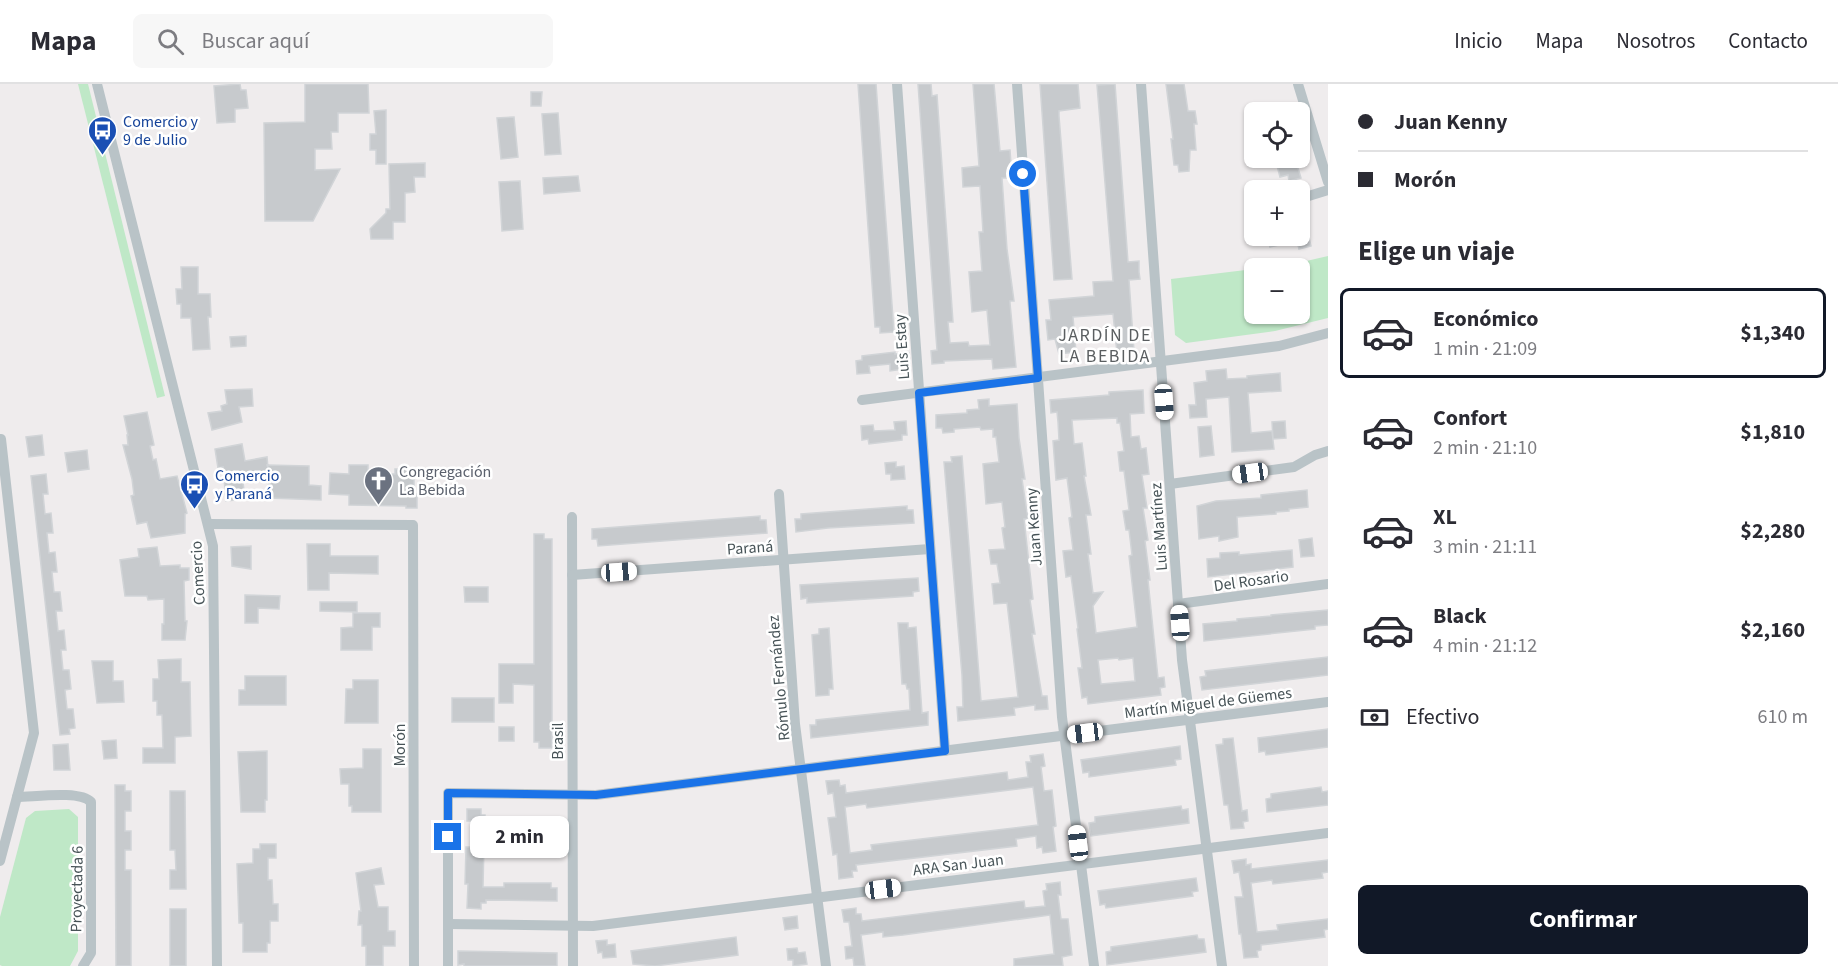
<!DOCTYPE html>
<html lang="es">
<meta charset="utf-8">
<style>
body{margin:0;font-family:"Source Sans 3",sans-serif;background:#f7f7f7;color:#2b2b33;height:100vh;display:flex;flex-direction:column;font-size:22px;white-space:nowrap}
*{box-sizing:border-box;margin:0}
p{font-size:20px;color:#7c7c81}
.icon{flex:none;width:33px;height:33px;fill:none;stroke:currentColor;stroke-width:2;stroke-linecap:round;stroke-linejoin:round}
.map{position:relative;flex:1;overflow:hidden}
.drawer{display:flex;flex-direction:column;background:#fff;width:510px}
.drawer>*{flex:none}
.banner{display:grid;align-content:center;height:132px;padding:0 30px;background:#fff}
.tools{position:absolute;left:1244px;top:18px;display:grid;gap:12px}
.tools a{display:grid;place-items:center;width:66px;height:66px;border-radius:9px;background:#fff;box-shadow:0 2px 4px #0004;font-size:30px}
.end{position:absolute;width:27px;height:27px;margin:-14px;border:8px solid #1a73e8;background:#fff;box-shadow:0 0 0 3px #fff}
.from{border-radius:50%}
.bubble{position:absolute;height:42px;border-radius:9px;background:#fff;box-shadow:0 2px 4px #0004;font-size:20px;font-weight:700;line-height:42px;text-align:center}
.car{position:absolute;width:18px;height:36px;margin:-18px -9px;border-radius:8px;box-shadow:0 0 4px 2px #0007;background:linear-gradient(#fff 24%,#345 0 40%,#fff 0 76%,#345 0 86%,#fff 0)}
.banner b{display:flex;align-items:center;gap:21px;height:57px;font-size:22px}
.banner b+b{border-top:2px solid #e1e1e2}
.banner i{width:15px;height:15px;background:#2b2b33}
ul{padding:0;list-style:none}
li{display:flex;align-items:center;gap:18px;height:90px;margin:0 12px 9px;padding:0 18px;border:3px solid transparent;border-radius:9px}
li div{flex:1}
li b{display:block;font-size:22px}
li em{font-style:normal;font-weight:700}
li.current{border-color:#111827}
li>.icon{width:54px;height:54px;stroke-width:1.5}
h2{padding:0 30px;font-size:27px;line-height:72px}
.pay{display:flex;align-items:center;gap:15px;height:66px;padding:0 30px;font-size:22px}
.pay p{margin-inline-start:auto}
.cta{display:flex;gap:12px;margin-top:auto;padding:12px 30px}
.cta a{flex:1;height:69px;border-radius:9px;background:#111827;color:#fff;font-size:24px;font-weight:700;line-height:69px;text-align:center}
header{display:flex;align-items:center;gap:36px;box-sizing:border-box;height:84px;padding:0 30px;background:#fff;border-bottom:2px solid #e1e1e2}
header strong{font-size:28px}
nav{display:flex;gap:33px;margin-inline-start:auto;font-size:21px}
.search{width:420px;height:54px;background:#f7f7f7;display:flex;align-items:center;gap:15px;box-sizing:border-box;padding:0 21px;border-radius:9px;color:#7c7c81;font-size:22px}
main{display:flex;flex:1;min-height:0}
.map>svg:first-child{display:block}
</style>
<header>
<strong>Mapa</strong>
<div class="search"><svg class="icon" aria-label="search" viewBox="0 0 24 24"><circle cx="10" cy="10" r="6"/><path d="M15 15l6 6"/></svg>Buscar aquí</div>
<nav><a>Inicio</a><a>Mapa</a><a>Nosotros</a><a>Contacto</a></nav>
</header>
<main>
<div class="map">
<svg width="1328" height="882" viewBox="0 0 1328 882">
<rect width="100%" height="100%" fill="#efeced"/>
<g fill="#bfe8c7">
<polygon points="78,0 88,0 165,312 157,314"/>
<polygon points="1328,172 1328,234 1275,247 1186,259 1175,251 1171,195 1254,185 1254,230 1299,230 1299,184 1276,184"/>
<polygon points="69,725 78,733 78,867 70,882 2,882 0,881 0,833 26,734 35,727"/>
</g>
<g fill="#c7cacd" stroke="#d1d4d7" stroke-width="1.5" fill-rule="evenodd">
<polygon points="240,0 241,6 246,6 248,24 235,25 235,38 217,39 214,2"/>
<polygon points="305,0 368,0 369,29 338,29 338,48 331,48 332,65 315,65 315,86 340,85 313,137 265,137 264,39 305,38"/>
<polygon points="858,0 876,0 894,248 880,249 880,243 875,243"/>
<polygon points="918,0 931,0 932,12 937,11 953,238 948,238 950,259 968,258 969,262 990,261 987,226 972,228 969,188 982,187 979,148 983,148 980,102 963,103 962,84 979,82 973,0 994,0 1000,67 1010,66 1012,94 1002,94 1007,165 1014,217 1010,217 1010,219 1016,283 993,285 992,275 944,277 944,279 932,280 931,267 937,266 936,253"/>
<polygon points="1040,0 1078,0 1080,24 1059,27 1059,32 1072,195 1054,196"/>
<polygon points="1115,0 1128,178 1139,177 1139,188 1140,195 1129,196 1134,267 1117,269 1113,230 1073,233 1076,268 1059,270 1055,255 1048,256 1046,236 1051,236 1049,216 1094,212 1093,198 1113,197 1097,1"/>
<polygon points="1166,0 1184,0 1188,27 1195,27 1197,40 1194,40 1196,66 1190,66 1189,87 1179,88 1178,81 1174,81 1171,55 1173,55"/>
<polygon points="531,8 542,8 541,22 531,22"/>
<polygon points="386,26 386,80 376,80 376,66 370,66 370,50 376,50 374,27"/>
<polygon points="558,29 561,70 545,71 542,30"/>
<polygon points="514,33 518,73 501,75 497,34"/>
<polygon points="1275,74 1295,74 1301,94 1289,97 1288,91 1280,93"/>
<polygon points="425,79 425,93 414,93 415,108 405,109 405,138 393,138 393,155 371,155 370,145 386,129 386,125 390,125 389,80"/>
<polygon points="578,92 580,107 544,110 543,94"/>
<polygon points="520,97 523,145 502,147 499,98"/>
<polygon points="1299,128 1303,128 1311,162 1299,165 1297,157 1270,163 1267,152 1299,152"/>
<polygon points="181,183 198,183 198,210 210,210 211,233 208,233 210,265 193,266 191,234 181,234 181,220 177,220 176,205 182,205"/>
<polygon points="246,252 246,262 231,263 230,253"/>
<polygon points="895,268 895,270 909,269 909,278 902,279 903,285 890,287 890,280 869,282 870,289 857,290 856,277 862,276 862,272"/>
<polygon points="1226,285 1227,295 1247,294 1247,292 1280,289 1281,307 1248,309 1251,349 1272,347 1274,365 1232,368 1229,313 1206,315 1207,333 1190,334 1189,321 1196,321 1194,299 1207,297 1206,287"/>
<polygon points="252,305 253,322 239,323 242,338 212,346 208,329 222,327 221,322 227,320 225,306"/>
<path d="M1143,306L1144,329L1130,330L1131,353L1139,352L1141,365L1146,364L1149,390L1142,391L1147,424H1143L1148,456L1145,457L1150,496H1148L1158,594L1164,593L1165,603L1160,604L1161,611L1088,620L1087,613L1082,614L1078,584H1082L1077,545L1078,544L1071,492L1066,493L1063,467L1073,466L1069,434L1072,433L1070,417L1067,394L1056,396L1053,357L1059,356L1058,338L1057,328L1051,329L1050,316L1109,311V308ZM1117,334V339H1120L1124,367L1118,368L1120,387H1124L1129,426L1123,427L1126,446H1129L1132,471L1129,472L1137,543L1096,549L1093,522L1103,508L1093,509L1088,470H1091L1086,431H1091L1084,392H1086L1082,359L1074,360L1072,336ZM1118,574L1119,576L1133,574L1135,597L1101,600L1098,576Z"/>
<polygon points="989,315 989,322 1017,320 1019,354 1025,395 1022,395 1028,435 1024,435 1033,515 1030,516 1035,550 1032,550 1042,612 1047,612 1048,625 1035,626 1035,621 1014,624 1015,631 958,637 957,623 963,623 962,591 944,378 952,378 951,373 962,372 981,617 1018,613 1007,519 994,520 992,500 1000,499 997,480 991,480 989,466 1005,465 1002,444 1005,443 1002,418 986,420 983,380 999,378 996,353 993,353 993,345 981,346 980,343 954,345 954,348 943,349 942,344 936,344 936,331 967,329 967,326 979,325 978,316"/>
<polygon points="147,328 154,361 150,362 153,376 156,375 160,395 177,392 187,429 185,430 185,449 151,454 147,438 137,440 131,412 134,411 132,395 123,361 128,361 127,351 128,351 124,332"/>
<polygon points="906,337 907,351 902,351 902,356 869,360 868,355 862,356 861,342 873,341 874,347 895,346 894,338"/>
<polygon points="1285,337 1286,354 1273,355 1272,338"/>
<polygon points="1211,342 1214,371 1200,373 1198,343"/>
<polygon points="42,351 44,371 29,373 26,353"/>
<polygon points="242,360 245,377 267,373 268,384 267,381 309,382 309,401 321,402 321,416 269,414 268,387 242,390 245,415 226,417 223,383 218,384 215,365"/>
<polygon points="87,366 89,385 68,388 65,369"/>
<polygon points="896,378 896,383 904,382 905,395 891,396 891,390 886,390 885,379"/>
<polygon points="349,381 368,381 368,390 395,390 395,385 414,385 414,410 417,410 417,424 406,424 406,422 349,421 349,411 329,410 330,389 349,390"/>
<polygon points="46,390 48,410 43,410 45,430 51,429 53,449 47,449 49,469 55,468 57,488 52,488 54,508 60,508 62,527 56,527 58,547 64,546 66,566 61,566 63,586 69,586 71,605 65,606 67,625 73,625 75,644 69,645 70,650 60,651 31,392"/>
<polygon points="1307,406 1308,423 1289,425 1289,427 1276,428 1276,430 1237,433 1238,453 1219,457 1219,452 1199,455 1197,422 1216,417 1261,414 1261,411"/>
<polygon points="907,422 907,426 913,426 914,439 828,444 796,448 795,435 801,435 801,430"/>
<polygon points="760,432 760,436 766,436 767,449 598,462 597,455 592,455 592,445"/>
<polygon points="534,450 544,450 544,455 552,455 552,664 539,664 539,658 534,658 534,601 513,600 513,619 499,619 499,580 534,580"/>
<polygon points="1312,454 1314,472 1301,473 1299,456"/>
<polygon points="307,460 330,460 330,472 378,472 378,490 329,489 329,506 308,506"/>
<polygon points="251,462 251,485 232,482 231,463"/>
<polygon points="157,463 160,482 180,481 180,484 189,484 189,496 184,497 185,537 187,537 185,556 162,556 162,540 164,540 164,515 148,516 147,512 125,512 120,476 139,473 138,465"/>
<polygon points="1292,466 1293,483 1208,493 1207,475 1220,474 1220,469 1239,468 1239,471"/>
<polygon points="918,494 919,507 913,508 913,512 807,519 807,514 801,515 800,501"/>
<polygon points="464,503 488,503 488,518 465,518"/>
<polygon points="245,511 280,512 279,525 258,524 258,539 245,539"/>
<polygon points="320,518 357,518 357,528 320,527"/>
<polygon points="1328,526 1328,541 1315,542 1315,545 1204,557 1203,540 1237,537 1237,535 1271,532 1271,531"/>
<polygon points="353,529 380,529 380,543 372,543 372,566 341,566 341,544 353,543"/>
<polygon points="898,539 908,539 908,544 916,543 922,629 928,628 928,641 811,654 810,641 816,641 816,636 910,626 909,605 907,605 906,600 902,600"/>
<polygon points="829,544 833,605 829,605 829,611 816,612 812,551 819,550 819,545"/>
<polygon points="1328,573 1328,591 1202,606 1200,593 1206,592 1205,587"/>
<polygon points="181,575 181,598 190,598 191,652 175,653 175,679 143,679 143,664 163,664 162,631 157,631 157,617 153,617 153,595 159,595 158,576"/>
<polygon points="92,577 113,577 113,597 123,597 124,618 97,619"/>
<polygon points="245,592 286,592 286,621 239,621 239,606 245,606"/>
<polygon points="353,596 378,596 378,639 345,639 346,605 353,605"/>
<rect x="452" y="614" width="42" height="24"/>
<rect x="499" y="643" width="15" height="14"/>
<polygon points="1328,645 1328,663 1266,671 1265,667 1259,668 1258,654"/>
<polygon points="1233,654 1242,727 1247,726 1248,737 1243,738 1244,744 1231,745 1228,721 1224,721 1216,661 1223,660 1223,655"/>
<polygon points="116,656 117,674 104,675 102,657"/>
<polygon points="68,660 70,686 54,686 53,661"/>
<polygon points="1180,662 1181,675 1175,676 1176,681 1089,693 1089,688 1083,689 1081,676"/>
<polygon points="363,665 381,665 381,728 352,728 352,722 349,722 349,700 341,700 340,685 363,684"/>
<polygon points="267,667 267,716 265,716 265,728 241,728 238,668"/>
<path d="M1043,670L1045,682L1041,683L1044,707L1052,706L1056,742L1053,743L1056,767L1043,769L1042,763L1037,764L1036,752L1016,755L1017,762L856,781L857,787H852L853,793L839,795L837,770L833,771L828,734L836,733L833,709L828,710L826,697L839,696L840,702L845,701L846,709L1007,688L1008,696L1028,693L1026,678H1031L1030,672ZM1033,703L1038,741L871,761L872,766L850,769L845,723L866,720L867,724Z"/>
<polygon points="115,701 125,701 125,707 131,707 131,727 125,727 125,747 131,747 131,766 125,766 125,786 131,786 131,882 116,882"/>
<polygon points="1321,703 1322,708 1328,707 1328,721 1267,728 1266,715 1271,714 1271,710"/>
<polygon points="170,707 185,707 186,805 170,805 170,786 176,786 175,766 170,766"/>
<polygon points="1181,722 1182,726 1188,725 1189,739 1091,752 1089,739 1095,738 1095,733"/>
<polygon points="467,725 481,725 481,731 485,731 485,737 557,737 557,751 551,751 551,756 504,755 504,750 475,749 475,737 467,737"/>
<polygon points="473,758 484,759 483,803 504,803 504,799 551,799 551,804 557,804 557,817 486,816 486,819 481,819 481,825 467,824 468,800 465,800 466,763 473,763"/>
<polygon points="260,760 276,760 276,774 268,774 268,796 272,796 273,820 278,820 278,837 270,837 270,859 267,859 267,868 243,868 243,839 239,839 237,780 253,779 253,765 260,765"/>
<polygon points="1246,775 1246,781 1251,780 1251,785 1328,776 1328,788 1322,789 1323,794 1273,800 1272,796 1251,799 1257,848 1278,846 1277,841 1328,835 1328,845 1324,846 1325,853 1261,861 1261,866 1257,867 1258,873 1244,874 1241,850 1239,850 1235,813 1243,813 1239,788 1234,789 1232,777"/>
<polygon points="381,784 384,800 374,801 378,823 388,823 388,847 395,847 395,862 383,862 383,882 366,882 366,862 362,862 362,841 358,841 359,827 361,827 356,789"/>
<polygon points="1196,794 1198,807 1192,808 1193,812 1106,824 1105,820 1100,821 1098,807"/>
<polygon points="1060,798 1061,811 1058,811 1061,835 1068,835 1072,871 1062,873 1063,882 1014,882 1014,875 1054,870 1050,831 903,851 883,853 883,848 861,851 865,882 854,882 853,874 846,875 845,863 852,862 849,838 844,838 842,826 856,824 856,830 861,830 862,837 1024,817 1025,824 1045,822 1043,807 1047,806 1046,800"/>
<rect x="170" y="825" width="16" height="57"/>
<polygon points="797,832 798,844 785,846 783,834"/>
<polygon points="1197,851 1198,855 1204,855 1206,868 1107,881 1106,868 1111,867 1111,863"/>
<polygon points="736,853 738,871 655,882 633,880 631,867"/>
<polygon points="607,856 607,861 615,860 616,873 603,874 602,868 598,869 596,857"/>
<polygon points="797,864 798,869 805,868 807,880 793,882 793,876 788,876 787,865"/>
<polygon points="458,867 557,869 557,882 464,882 464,880 458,881"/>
</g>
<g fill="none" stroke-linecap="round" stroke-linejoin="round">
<g stroke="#b9c3c7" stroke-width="10">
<polyline points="97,0 213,462 217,882"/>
<polyline points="897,0 945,667"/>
<polyline points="1017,0 1062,633 1094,882"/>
<polyline points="1141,0 1182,576 1222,882"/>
<polyline points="1298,0 1328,98"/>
<polyline points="1299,115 1328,106"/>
<polyline points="862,316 1279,262 1328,249"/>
<polyline points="1170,400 1294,383 1315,371 1328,367"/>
<polyline points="779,410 795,640 826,882"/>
<polyline points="572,433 573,882"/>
<polyline points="208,440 413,441 414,882"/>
<polyline points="572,491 930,465"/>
<polyline points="1178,520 1328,500"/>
<path d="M17,713C34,713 80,706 91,718V869L83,882"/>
<polyline points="0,777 34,649 1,355"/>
<polyline points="448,840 593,842 1328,749"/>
<polyline points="448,882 448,709 596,711 1328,618"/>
</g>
</g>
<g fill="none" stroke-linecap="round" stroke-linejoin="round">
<polyline stroke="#1a73e8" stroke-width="8" points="448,753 448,709 596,711 945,667 919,309 1038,294 1023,90"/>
</g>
<defs>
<symbol id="bus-pin" viewBox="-11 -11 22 30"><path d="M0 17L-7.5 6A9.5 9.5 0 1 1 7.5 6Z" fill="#1a4fb4" stroke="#fff"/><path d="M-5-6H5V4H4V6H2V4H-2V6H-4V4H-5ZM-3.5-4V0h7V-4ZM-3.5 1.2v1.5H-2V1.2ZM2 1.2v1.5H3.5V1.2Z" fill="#fff"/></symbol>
<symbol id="church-pin" viewBox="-11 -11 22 30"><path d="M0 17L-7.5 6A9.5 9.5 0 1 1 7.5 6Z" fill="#6b7280" stroke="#fff"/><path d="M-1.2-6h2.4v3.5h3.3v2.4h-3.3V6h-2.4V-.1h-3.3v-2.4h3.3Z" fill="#fff"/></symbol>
</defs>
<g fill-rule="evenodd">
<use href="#bus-pin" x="86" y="30" width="33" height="45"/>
<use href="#church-pin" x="362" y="380" width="33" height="45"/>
<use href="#bus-pin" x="178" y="384" width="33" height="45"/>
</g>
<g text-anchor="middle" stroke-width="5" stroke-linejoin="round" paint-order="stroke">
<g font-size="16" fill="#164399" stroke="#fff" text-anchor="start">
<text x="123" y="43">Comercio y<tspan x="123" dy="18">9 de Julio</tspan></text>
<text x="215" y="397">Comercio<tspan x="215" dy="18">y Paraná</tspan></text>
</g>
<g font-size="16" fill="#475357" stroke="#fff">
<text transform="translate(901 263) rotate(-94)" y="6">Luis Estay</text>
<text transform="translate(1033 443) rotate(-94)" y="6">Juan Kenny</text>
<text transform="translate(1158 443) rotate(-94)" y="6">Luis Martínez</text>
<text transform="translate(750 463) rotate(-4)" y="6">Paraná</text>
<text transform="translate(197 489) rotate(-93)" y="6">Comercio</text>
<text transform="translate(1251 496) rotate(-8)" y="6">Del Rosario</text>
<text transform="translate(778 594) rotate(-95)" y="6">Rómulo Fernández</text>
<text transform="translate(1208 618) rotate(-7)" y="6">Martín Miguel de Güemes</text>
<text transform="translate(557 657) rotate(-90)" y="6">Brasil</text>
<text transform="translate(399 661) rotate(-90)" y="6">Morón</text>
<text transform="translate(958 780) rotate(-7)" y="6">ARA San Juan</text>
<text transform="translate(76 805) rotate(-89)" y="6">Proyectada 6</text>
</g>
<g font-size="16" fill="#5b616d" stroke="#fff" text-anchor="start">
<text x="399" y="393">Congregación<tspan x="399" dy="18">La Bebida</tspan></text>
</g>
<g font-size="18" letter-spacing="1.5" fill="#5a5e60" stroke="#fff">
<text x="1105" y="257">JARDÍN DE<tspan x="1105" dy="21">LA BEBIDA</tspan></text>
</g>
</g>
</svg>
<div class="tools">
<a><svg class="icon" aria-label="locate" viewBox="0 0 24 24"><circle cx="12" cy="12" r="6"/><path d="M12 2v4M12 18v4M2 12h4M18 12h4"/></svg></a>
<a>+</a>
<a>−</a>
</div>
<i class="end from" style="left:1023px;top:90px"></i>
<i class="end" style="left:448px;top:753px"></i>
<div class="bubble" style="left:470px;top:732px;width:99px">2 min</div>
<i class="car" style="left:1164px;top:318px;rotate:176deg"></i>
<i class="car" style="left:1250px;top:389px;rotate:262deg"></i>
<i class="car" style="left:619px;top:488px;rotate:86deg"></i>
<i class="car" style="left:1180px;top:539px;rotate:356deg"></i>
<i class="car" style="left:1085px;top:649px;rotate:263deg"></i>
<i class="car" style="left:1078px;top:759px;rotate:353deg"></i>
<i class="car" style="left:883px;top:805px;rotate:83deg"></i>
</div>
<section class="drawer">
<div class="banner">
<b><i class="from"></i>Juan Kenny</b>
<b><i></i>Morón</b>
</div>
<h2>Elige un viaje</h2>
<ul>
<li class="current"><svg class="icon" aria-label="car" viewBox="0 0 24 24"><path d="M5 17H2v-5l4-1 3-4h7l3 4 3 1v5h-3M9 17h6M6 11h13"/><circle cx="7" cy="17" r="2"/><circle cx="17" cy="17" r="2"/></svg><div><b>Económico</b><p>1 min · 21:09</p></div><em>$1,340</em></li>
<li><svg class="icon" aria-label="car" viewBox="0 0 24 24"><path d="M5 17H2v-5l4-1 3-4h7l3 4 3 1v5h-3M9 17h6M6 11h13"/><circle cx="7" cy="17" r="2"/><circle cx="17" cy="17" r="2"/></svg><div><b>Confort</b><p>2 min · 21:10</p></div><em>$1,810</em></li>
<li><svg class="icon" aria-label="car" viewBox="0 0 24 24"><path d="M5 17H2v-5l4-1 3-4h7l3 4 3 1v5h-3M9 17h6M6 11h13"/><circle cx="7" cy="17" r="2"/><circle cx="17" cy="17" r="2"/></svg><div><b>XL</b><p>3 min · 21:11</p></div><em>$2,280</em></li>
<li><svg class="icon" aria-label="car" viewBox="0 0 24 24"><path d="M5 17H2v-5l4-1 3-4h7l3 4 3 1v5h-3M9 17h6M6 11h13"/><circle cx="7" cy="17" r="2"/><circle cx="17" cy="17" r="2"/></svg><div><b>Black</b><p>4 min · 21:12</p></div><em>$2,160</em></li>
</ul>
<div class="pay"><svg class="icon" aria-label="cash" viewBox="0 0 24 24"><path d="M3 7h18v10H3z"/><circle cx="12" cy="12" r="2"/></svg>Efectivo<p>610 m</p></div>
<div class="cta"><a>Confirmar</a></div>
</section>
</main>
